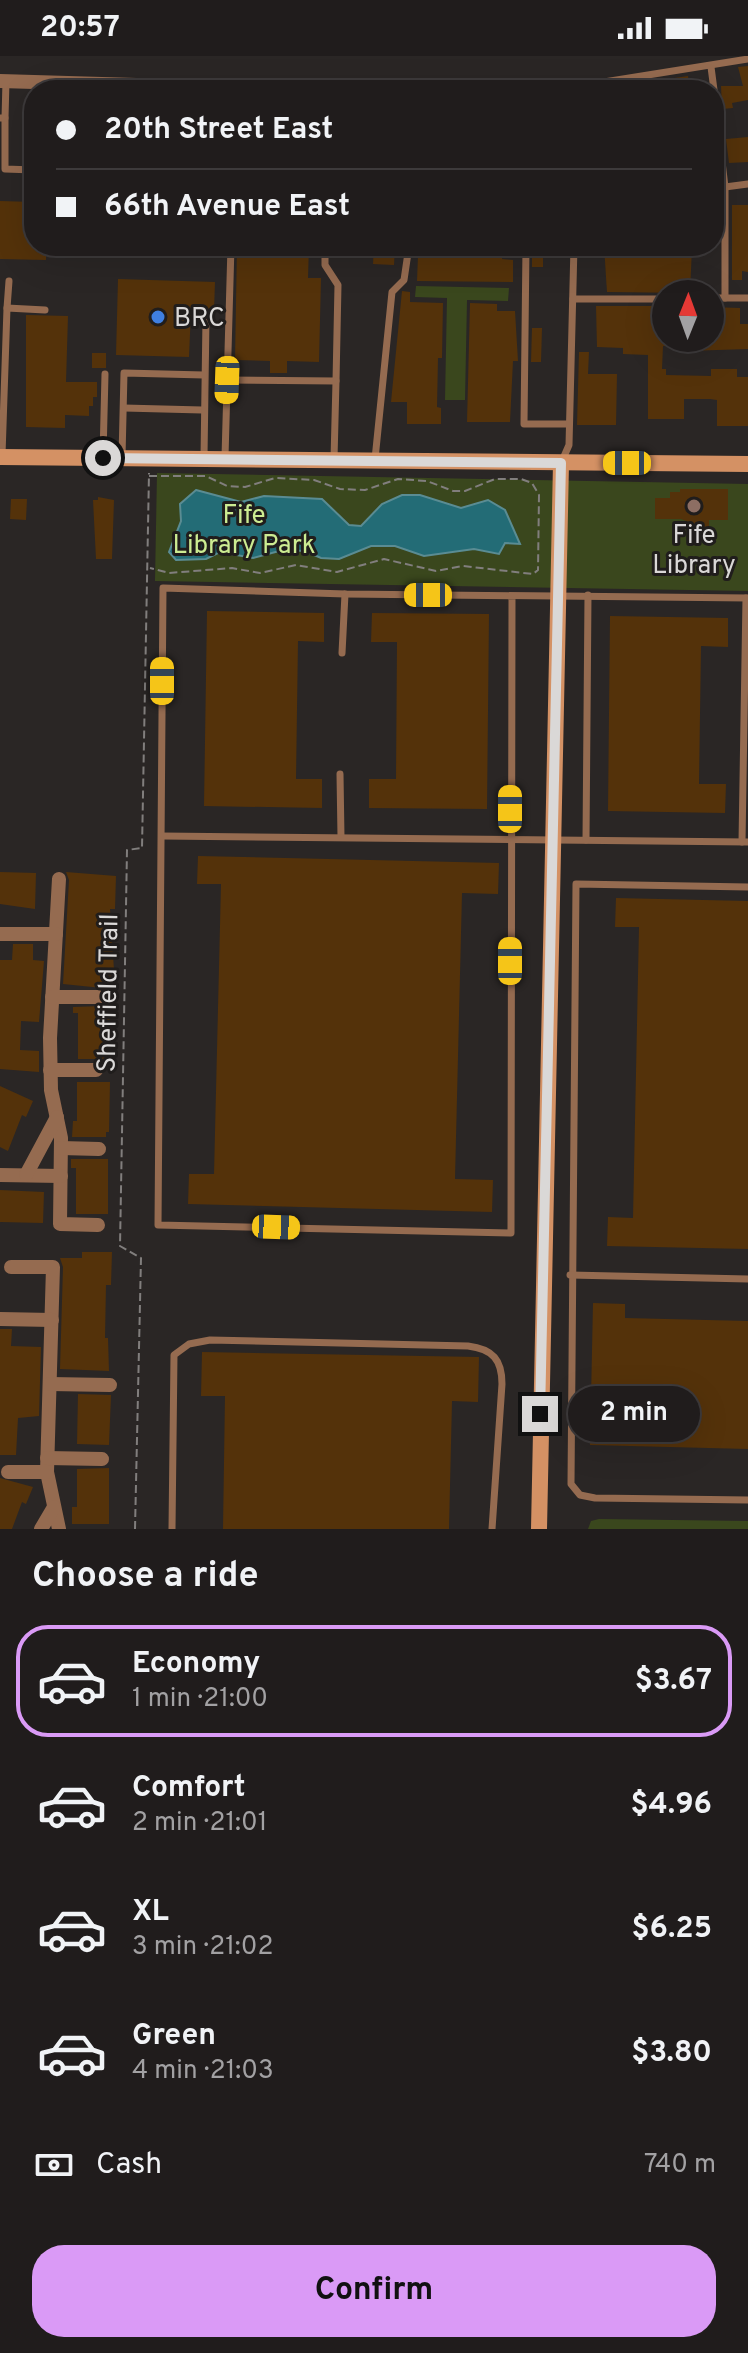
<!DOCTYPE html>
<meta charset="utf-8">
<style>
body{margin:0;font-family:Overpass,sans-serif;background:#2d2929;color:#f1f3f6;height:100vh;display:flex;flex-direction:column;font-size:30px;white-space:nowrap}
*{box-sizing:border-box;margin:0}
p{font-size:26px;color:#a2a1a3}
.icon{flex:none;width:44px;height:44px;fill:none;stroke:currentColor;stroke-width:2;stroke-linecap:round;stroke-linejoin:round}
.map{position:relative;height:1473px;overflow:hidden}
.drawer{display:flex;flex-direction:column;background:#201c1c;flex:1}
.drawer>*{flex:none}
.banner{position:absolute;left:24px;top:24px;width:700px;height:176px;border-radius:32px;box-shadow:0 8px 32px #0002,0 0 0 2px #3d3a3b;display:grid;align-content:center;height:176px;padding:0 32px;background:#201c1c}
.needle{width:52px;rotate:1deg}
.tools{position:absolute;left:652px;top:224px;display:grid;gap:16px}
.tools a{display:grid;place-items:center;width:72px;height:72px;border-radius:50%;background:#201c1c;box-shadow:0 8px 32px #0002,0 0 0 2px #3d3a3b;font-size:40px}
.end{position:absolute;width:36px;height:36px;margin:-18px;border:10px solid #dad8d7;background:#111;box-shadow:0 0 0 4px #111}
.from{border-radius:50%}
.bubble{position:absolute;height:56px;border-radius:28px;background:#201c1c;box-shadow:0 8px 32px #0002,0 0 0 2px #3d3a3b;font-size:26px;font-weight:700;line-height:56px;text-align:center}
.car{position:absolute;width:24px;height:48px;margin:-24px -12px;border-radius:10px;box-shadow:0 0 6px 2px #0007;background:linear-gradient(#f5c518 24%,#345 0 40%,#f5c518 0 76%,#345 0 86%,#f5c518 0)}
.banner b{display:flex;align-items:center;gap:28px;height:76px;font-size:30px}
.banner b+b{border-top:2px solid #3d3a3b}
.banner i{width:20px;height:20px;background:#f1f3f6}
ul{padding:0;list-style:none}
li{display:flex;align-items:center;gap:24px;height:112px;margin:0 16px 12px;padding:0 16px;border:4px solid transparent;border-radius:32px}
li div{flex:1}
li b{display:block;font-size:30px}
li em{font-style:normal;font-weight:700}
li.selected{border-color:#da9af6}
li>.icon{width:72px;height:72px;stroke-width:1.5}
h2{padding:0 32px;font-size:36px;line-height:96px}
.pay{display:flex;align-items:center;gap:20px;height:88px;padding:0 32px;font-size:30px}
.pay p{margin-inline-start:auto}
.cta{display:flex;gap:16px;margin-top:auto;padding:16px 32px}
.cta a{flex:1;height:92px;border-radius:32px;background:#da9af6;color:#111;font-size:32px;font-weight:700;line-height:92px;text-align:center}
.status{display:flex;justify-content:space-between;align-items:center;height:56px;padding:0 40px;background:#201c1c;direction:ltr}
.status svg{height:22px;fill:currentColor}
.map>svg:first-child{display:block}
</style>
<div class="status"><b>20:57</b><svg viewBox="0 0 49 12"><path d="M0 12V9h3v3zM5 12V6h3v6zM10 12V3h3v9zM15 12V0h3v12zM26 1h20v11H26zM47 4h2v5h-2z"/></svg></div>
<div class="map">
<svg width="748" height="1473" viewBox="0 0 748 1473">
<rect width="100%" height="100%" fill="#2a2625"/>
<g fill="#3a471d">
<polygon points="416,230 509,232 508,245 467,244 465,344 445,344 447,242 415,241"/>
<polygon points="157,417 748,428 748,535 155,525"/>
<polygon points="599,1463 748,1465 748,1473 588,1473 591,1465"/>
</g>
<polygon fill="#236c76" stroke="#5a8c93" stroke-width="2" points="196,434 241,446 264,440 322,443 349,469 361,470 382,448 402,439 420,439 461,452 488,444 505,454 520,488 505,487 499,498 474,493 424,500 395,490 371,490 339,503 321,502 305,495 283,494 253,502 220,496 206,503 176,504 169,496 181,465 180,448"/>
<g fill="#54320a">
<polygon points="748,10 748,44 732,47 733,52 722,53 721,30 743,30 738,11"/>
<polygon points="688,20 690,34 634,34 634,28"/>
<polygon points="748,81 748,106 729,107 726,83"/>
<polygon points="0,145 34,146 34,190 46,190 46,204 0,203"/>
<polygon points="732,149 748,149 748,216 742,215 742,224 732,224"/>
<polygon points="237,190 309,190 308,222 321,222 319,306 287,305 287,317 270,317 270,305 235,304"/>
<polygon points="374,190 395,190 394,209 373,208"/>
<polygon points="431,190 503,190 502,203 513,204 513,226 417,225 418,200 431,201"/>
<rect x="532" y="190" width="11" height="21"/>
<polygon points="604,190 692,192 690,237 607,236"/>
<polygon points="118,223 215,226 214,255 191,255 189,301 116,299"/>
<polygon points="402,235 410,236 410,246 443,247 442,302 438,302 437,351 441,352 441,368 407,368 407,346 391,346"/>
<polygon points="470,247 497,248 497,255 515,255 518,305 513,305 510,366 467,366"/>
<polygon points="596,250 666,250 666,282 710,282 710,251 740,252 740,268 748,268 748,293 687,295 687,291 663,290 662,313 666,313 666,319 711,320 711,313 737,313 737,321 748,321 748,370 717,370 717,344 710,343 684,343 684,363 648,363 648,299 623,298 623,292 597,291"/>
<polygon points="26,259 68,260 66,326 97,326 97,341 93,341 93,350 89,350 89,360 65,359 65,372 26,371"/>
<polygon points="532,272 542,272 541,306 531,306"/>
<polygon points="579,296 589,296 588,318 617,318 616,369 577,369"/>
<rect x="92" y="297" width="14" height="15"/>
<polygon points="680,433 728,433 728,464 709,464 709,471 689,471 689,466 681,463 655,463 655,442 670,442 670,436 680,436"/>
<polygon points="98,441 114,444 112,503 96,503 93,444 98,444"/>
<polygon points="11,443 27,443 26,464 10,463"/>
<polygon points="207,555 324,557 324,586 298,585 296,723 322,723 322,752 204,750"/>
<polygon points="372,557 489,558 487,753 369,752 369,723 396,723 397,586 371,586"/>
<polygon points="610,560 728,562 728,591 701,590 699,728 726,728 725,757 608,755"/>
<polygon points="198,800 499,807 498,838 462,837 455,1123 493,1124 492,1156 188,1148 189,1118 214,1118 221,828 197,828"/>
<polygon points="0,816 36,817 35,853 0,848"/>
<polygon points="66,816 116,820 115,853 110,853 115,929 109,929 110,1003 78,1003 78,957 73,957 73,951 102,950 108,940 102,932 63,928 69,824"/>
<polygon points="616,842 748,845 748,1193 607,1190 608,1161 633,1162 639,871 615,871"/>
<polygon points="13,888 33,888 33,904 44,905 39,966 21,965 20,994 39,995 39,1016 0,1013 0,904 12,904"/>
<polygon points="77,1026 110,1026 109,1076 106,1076 106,1081 72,1081 73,1065 77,1065"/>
<polygon points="0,1030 33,1045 26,1061 22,1059 8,1095 0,1091"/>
<polygon points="71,1103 108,1103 108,1158 76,1158 76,1112 71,1112"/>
<polygon points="0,1134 44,1136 43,1167 0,1166"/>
<polygon points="82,1196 112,1196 111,1229 106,1229 105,1282 108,1282 109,1315 60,1313 63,1211 60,1202 82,1202"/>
<polygon points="593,1247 625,1248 625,1262 748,1265 748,1393 590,1389"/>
<polygon points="0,1273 12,1273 11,1290 41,1291 39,1360 18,1362 16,1399 0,1399"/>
<polygon points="202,1296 479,1301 478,1346 452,1345 449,1473 223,1473 225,1340 201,1340"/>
<polygon points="78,1338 111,1339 109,1389 77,1388"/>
<polygon points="109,1412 109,1468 72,1468 72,1451 77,1451 77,1413"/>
<polygon points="0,1422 33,1431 26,1448 22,1446 12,1473 0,1473"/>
</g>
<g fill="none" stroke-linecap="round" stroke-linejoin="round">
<g stroke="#817e7d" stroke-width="2" stroke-dasharray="8 4" stroke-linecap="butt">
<polyline points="149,420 206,420 227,430 245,431 275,422 314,424 340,433 365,434 398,423 427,425 453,435 465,435 495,423 521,423 532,427 539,439 538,514 533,518 463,510 436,515 384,503 337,516 296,509 260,517 232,512 169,517 150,512"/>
<polyline points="135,1473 141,1202 120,1190 127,794 142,792 149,417"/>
</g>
<g stroke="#956b50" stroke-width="7">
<polyline points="711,11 714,34"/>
<polyline points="362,32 404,32"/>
<polyline points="327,34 362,34"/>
<polyline points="451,34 454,34"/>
<polyline points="579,34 579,30 748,3"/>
<polyline points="714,38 725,131 725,242"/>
<polyline points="0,62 5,62 5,113 34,114"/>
<polyline points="5,62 6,25"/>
<polyline points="725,131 748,128"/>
<polyline points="526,190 524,368 569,368"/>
<polyline points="710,242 748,242"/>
<polyline points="573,243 666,243"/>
<polyline points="7,252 9,225"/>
<polyline points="227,324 336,325 338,229 325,209 325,190"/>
<polyline points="124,352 202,354"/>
<polyline points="2,399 7,252 45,254"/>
<polyline points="103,400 105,318"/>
<polyline points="122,401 124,317 204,319"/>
<polyline points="204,401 206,262"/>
<polyline points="225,401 231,190"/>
<polyline points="334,403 336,325"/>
<polyline points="375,403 392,236 404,224 409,190"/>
<polyline points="562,405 569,389 574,190"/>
<polyline points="512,541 511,1177 158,1169 163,532 345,538 748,542"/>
<polyline points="342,597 345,538"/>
<polyline points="340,718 341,781"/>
<polyline points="162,780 748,786"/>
<polyline points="586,784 588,539"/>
<polyline points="742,786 746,542"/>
<polyline points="748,831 576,828 571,1428 580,1439 595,1442 748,1444"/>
<polyline points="570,1219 748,1223"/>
<path d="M172,1473L174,1299L189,1288L210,1284L468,1290C493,1293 502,1304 502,1328L492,1473"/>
</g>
<g stroke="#956b50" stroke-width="14">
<polyline points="0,25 308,34"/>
<polyline points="59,823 50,982 51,1034 61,1082 60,1168 98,1169"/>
<polyline points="0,878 56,878"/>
<polyline points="52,941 98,941"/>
<polyline points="50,1014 96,1014"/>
<polyline points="61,1092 99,1093"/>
<polyline points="0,1119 61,1120"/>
<polyline points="26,1119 57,1061"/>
<polyline points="11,1211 53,1211 47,1416 59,1473"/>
<polyline points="0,1263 52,1264"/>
<polyline points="50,1328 110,1329"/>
<polyline points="47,1402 102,1403"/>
<polyline points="8,1416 47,1416"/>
<polyline points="41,1473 54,1451"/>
</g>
<g stroke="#d49164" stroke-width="16">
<polyline points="0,401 748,408"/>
<polyline points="539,1473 561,407"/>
</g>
</g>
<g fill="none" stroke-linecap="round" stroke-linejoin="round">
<polyline stroke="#dad8d7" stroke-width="10" points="103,402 561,407 540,1358"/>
</g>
<circle fill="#3f7fe0" stroke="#201d1c" stroke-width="3" cx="158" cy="261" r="8"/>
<circle fill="#8d6e63" stroke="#201d1c" stroke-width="3" cx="694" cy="450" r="8"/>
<g text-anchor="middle" stroke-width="6" stroke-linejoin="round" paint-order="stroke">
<g font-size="26" fill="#dad8d7" stroke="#201d1c" text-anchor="start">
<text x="174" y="270">BRC</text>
<text x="694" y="487" text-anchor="middle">Fife<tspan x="694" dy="30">Library</tspan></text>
</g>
<g font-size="26" fill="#ccec92" stroke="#201d1c">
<text x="244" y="467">Fife<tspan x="244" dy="30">Library Park</tspan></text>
</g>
<g font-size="26" fill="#dad8d7" stroke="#201d1c">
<text transform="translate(107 937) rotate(-89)" y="9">Sheffield Trail</text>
</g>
</g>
</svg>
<div class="tools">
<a><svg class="needle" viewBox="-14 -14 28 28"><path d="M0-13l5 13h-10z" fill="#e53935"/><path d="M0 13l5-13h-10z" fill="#a2a1a3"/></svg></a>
</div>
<i class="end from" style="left:103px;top:402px"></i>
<i class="end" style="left:540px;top:1358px"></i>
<div class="bubble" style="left:568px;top:1330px;width:132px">2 min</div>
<i class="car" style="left:227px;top:324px;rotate:182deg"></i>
<i class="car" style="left:627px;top:407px;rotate:270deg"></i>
<i class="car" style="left:428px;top:539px;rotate:270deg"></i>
<i class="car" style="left:162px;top:625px;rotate:0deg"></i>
<i class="car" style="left:510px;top:753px;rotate:0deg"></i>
<i class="car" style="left:510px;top:905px;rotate:0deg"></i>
<i class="car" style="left:276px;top:1171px;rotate:92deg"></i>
<div class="banner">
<b><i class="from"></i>20th Street East</b>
<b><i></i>66th Avenue East</b>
</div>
</div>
<section class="drawer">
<h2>Choose a ride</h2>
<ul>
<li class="selected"><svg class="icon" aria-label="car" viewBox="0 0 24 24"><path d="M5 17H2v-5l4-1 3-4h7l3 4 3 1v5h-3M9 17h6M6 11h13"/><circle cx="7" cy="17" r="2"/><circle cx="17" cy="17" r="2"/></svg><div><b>Economy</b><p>1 min · 21:00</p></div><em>$3.67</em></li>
<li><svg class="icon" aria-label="car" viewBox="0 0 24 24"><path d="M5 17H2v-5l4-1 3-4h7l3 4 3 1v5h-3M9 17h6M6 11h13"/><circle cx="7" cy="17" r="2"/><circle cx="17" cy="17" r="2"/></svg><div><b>Comfort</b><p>2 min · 21:01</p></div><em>$4.96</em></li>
<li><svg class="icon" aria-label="car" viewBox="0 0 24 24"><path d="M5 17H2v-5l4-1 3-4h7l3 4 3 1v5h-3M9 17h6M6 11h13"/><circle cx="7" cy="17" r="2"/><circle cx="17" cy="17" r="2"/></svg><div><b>XL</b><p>3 min · 21:02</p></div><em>$6.25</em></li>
<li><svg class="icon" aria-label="car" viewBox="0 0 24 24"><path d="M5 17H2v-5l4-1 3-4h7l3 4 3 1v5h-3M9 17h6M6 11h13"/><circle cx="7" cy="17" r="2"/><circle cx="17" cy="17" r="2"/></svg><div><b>Green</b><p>4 min · 21:03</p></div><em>$3.80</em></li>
</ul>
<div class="pay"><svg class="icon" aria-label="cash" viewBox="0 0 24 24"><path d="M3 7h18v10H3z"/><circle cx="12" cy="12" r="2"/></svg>Cash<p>740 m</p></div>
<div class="cta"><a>Confirm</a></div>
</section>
